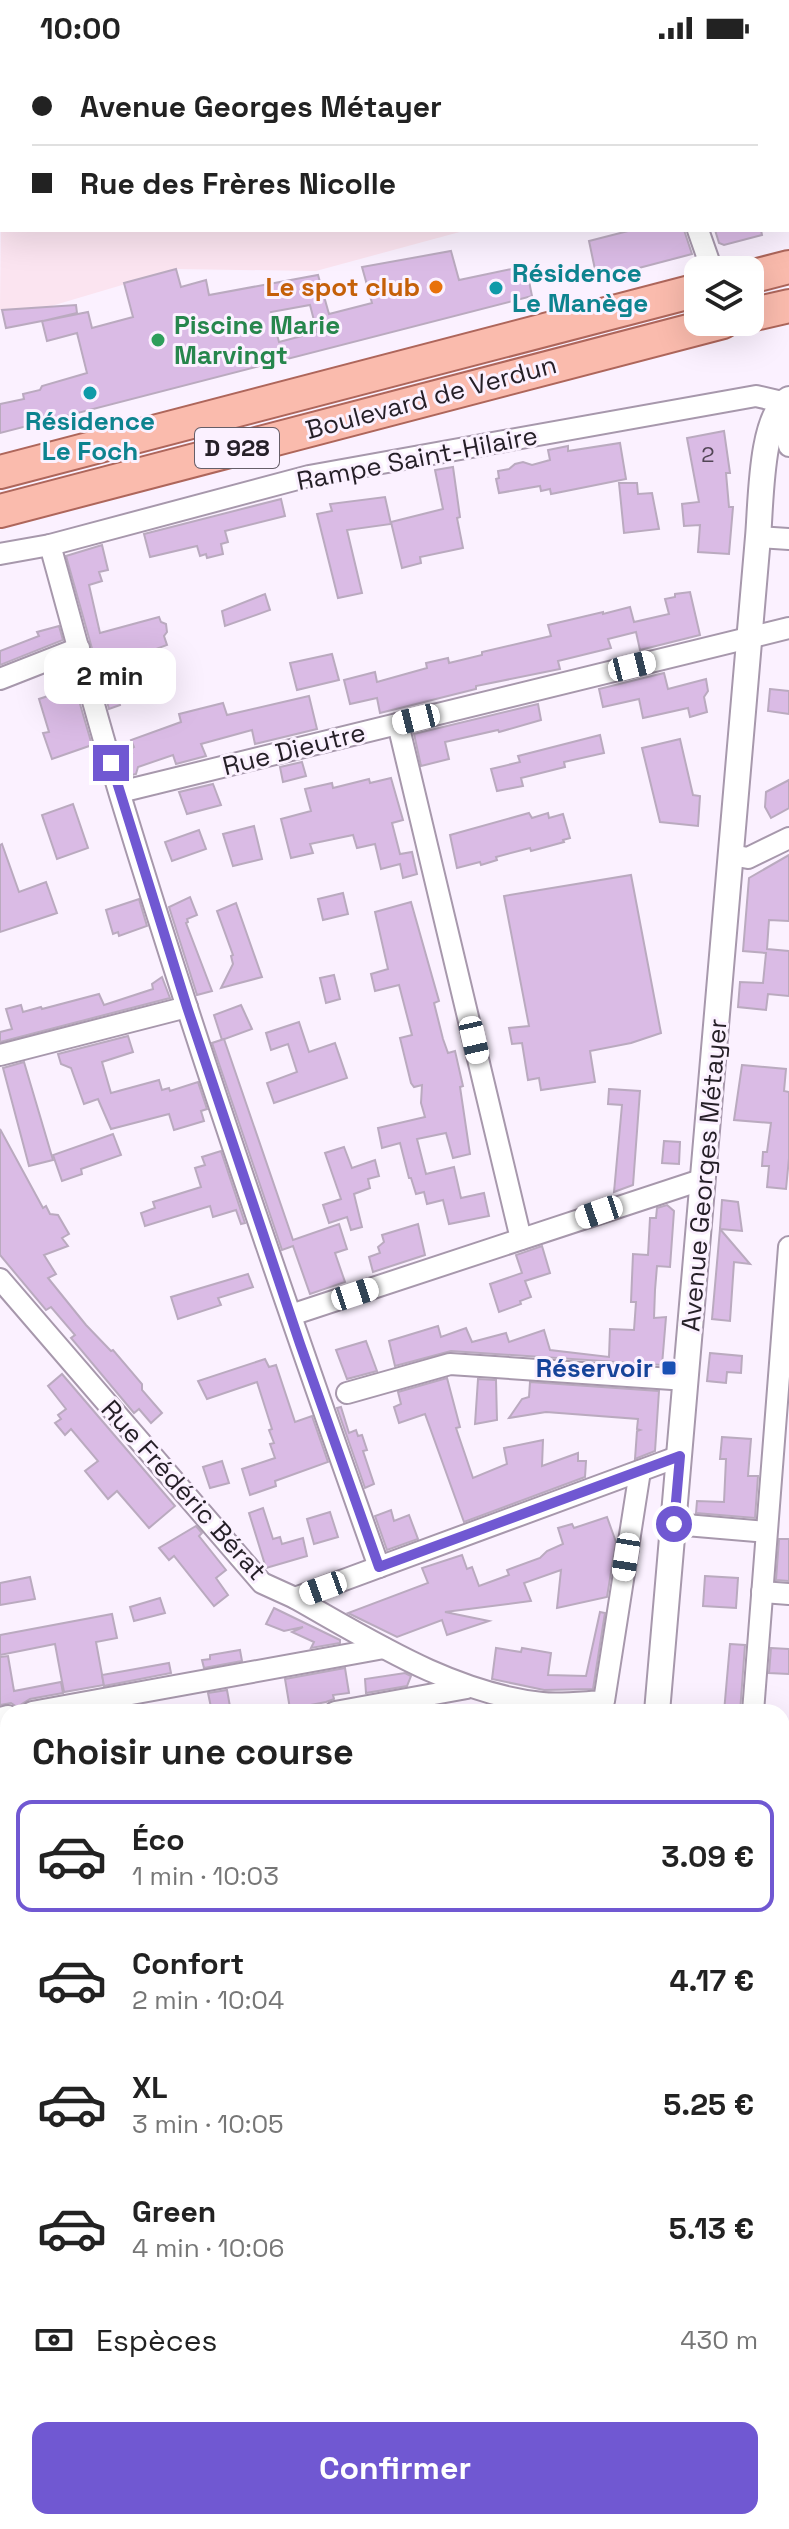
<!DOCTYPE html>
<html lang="fr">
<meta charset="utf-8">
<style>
body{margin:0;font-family:"Space Grotesk",sans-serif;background:#f2f2f2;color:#222;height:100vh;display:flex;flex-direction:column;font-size:30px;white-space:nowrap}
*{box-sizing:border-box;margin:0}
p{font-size:26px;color:#767676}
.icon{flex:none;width:44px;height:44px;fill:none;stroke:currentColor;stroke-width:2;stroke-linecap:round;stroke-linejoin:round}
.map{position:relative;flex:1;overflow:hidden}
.details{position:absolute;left:0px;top:1648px;width:790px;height:826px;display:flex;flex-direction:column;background:#fff;border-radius:24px 24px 0 0;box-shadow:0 8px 32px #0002}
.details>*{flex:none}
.top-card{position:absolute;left:0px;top:0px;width:790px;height:176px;box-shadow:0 8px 32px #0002;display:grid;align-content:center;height:176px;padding:0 32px;background:#fff}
.tools{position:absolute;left:684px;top:200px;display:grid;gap:16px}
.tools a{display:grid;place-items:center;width:80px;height:80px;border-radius:16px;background:#fff;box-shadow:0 8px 32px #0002;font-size:40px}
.end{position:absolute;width:36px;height:36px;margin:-18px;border:10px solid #7058d2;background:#fff;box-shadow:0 0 0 4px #fff}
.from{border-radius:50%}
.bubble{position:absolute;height:56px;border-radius:16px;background:#fff;box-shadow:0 8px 32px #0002;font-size:26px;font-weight:700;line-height:56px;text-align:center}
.car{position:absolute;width:24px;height:48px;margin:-24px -12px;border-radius:10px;box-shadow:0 0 6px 2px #0007;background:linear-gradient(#fff 24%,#345 0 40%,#fff 0 76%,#345 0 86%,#fff 0)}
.top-card b{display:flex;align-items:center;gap:28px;height:76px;font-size:30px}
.top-card b+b{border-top:2px solid #e0e0e0}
.top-card i{width:20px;height:20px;background:#222}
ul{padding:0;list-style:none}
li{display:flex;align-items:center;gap:24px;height:112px;margin:0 16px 12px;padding:0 16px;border:4px solid transparent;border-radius:16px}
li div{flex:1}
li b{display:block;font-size:30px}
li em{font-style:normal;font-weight:700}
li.active{border-color:#7058d2}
li>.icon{width:72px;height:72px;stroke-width:1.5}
h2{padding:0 32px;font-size:36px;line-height:96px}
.pay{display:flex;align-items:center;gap:20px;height:88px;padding:0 32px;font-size:30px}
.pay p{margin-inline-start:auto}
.button{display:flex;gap:16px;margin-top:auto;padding:16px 32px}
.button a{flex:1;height:92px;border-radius:16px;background:#7058d2;color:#fff;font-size:32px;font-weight:700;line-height:92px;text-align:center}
.status{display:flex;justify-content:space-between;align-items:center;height:56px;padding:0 40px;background:#fff;direction:ltr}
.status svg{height:22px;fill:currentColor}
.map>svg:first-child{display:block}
</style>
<div class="status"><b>10:00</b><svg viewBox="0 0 49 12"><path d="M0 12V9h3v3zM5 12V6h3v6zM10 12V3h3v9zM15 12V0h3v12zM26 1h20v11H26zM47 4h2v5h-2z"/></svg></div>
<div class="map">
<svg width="789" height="2473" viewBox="0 0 789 2473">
<rect width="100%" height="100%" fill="#fbf1ff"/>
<g fill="#fbe4f0">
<polygon points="220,0 620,0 620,2 221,2"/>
<polygon points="2,68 2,174 467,174 316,215 176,213 48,251 0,254"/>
</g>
<polygon fill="#d2e6c7" points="8,2253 8,2466 668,2466 668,2473 0,2473 0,2262"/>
<g fill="#dabbe5" stroke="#baaabf" stroke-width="2" fill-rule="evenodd">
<polygon points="632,174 684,174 692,198 597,223 589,185"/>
<polygon points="715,174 761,174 762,179 724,189 719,187"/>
<path d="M451,195L459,224L526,210L532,240L0,377V348L24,343L23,338L40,334L42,330L87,317L77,277L47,285L42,265L6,272L2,254L76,249L77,257L43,265L88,256L92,272L133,261L124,227L176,213L181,231L206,224L209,239L318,219L329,258L372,247L362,211ZM310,249L317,276L279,286L271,256Z"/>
<polygon points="724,375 730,417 726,417 729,451 733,451 729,498 698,496 700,469 684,470 682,448 699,446 687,382"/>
<polygon points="620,387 626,423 551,438 550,433 541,435 540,430 499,437 496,423 499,422 498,415 509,413 515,408 523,406 532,409 550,404 548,394 568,390 568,395"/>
<polygon points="453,411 460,461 457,462 463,492 420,501 421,507 402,512 391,466 443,453 435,414"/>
<polygon points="619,427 637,427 638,438 652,437 659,473 624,477"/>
<polygon points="385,441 391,468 347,474 362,537 338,542 317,458 332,455 330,448"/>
<polygon points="281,443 285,460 225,475 228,486 221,488 223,498 207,502 206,498 200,500 197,490 150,501 144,478"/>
<polygon points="102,489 108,514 99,516 102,525 89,529 100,577 159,561 161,566 166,568 167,576 164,580 167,589 145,597 147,602 112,615 120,649 109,653 66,500"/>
<polygon points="690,536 700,579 640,594 636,576 608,583 611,592 558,605 560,613 476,630 476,633 380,657 377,642 350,648 344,624 375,616 377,626 427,612 426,607 448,602 449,607 482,599 482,596 551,580 548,569 603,556 603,558 630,551 634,566 669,558 665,543 675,541 675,538"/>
<polygon points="265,538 270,554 225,570 222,555"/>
<polygon points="59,570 63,584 0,609 0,595 39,580 37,576"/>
<polygon points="332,598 339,624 297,634 290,607"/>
<polygon points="664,617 668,633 706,623 708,635 704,641 707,656 690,661 688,652 643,662 639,643 603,651 599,633"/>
<polygon points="75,631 92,689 52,703 43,677 49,676 39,643"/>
<polygon points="770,633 789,635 789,658 768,655"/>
<polygon points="309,640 317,673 255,688 252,674 201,688 206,700 176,708 173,699 138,711 136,718 128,720 122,700 132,697 130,693 134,691 131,684 181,666 179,658 223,647 227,659"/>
<polygon points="538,648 541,664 499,676 498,674 445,686 449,703 421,710 414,678"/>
<polygon points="600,679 604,697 564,706 565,711 521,722 523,730 497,735 491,713 520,706 518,700"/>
<polygon points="680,683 693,739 700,740 698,770 660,766 642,692"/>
<polygon points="302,706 306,720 283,726 280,711"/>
<polygon points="391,722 403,764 392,767 400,798 412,796 417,818 403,822 400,808 381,813 375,788 357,792 353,779 310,788 313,797 291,802 281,763 311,755 305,733 332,727 333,732 369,723 370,727"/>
<polygon points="789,724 789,752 771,762 765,751 766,736"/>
<polygon points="213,728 221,749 187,758 179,736"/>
<polygon points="73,748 88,792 57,803 42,759"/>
<polygon points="529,757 532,762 548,757 549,762 563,758 570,782 563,784 564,786 531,795 530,792 496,801 497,804 481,809 480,806 457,812 450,779"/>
<polygon points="254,770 262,803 233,810 223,778"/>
<polygon points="199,774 206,793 172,805 165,786"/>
<polygon points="2,788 19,836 46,826 57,857 0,876 0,789"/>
<polygon points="789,799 789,865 769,864 767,893 789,895 789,940 768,938 766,954 738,951 740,926 763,927 766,897 743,895 749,822"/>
<polygon points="631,819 661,977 631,987 590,995 595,1026 541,1034 539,1022 528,1024 522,987 512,988 509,972 529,970 504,840"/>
<polygon points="343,837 348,858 323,864 318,843"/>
<polygon points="190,841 197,859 187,863 188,866 186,867 212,935 197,939 169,851"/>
<polygon points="139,843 147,870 119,880 118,876 113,878 106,854"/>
<polygon points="411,846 439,945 434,947 443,983 448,997 455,995 463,1030 460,1031 470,1098 453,1102 446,1077 417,1083 426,1118 454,1111 461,1142 484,1137 489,1160 449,1168 443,1144 427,1148 424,1136 416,1138 411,1122 409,1122 400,1087 382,1092 378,1072 425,1061 421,1047 422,1029 414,1031 411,1027 400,982 412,979 399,929 375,935 371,918 388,913 375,856"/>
<polygon points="236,847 262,921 221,932 233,908 231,900 233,899 217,855"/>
<polygon points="334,919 340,943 326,947 320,922"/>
<polygon points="162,921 170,942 0,986 0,976 12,973 6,953 21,949 23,956 41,951 42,953 99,938 104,949 153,933 152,928"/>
<polygon points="241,949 252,973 222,984 214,959"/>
<polygon points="299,966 309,996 335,987 347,1022 274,1047 267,1027 297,1016 288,988 271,994 266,977"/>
<polygon points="128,980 133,996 102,1006 111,1037 159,1024 162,1034 169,1032 170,1035 198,1026 207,1053 201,1055 204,1065 174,1074 169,1058 111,1073 98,1043 84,1048 71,1012 61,1008 58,998"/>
<polygon points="224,983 293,1184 339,1168 347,1193 335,1197 345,1226 310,1238 293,1190 282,1194 212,987"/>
<polygon points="24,1006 53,1104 29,1110 3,1012"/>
<polygon points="742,1009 786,1013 784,1035 789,1036 789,1102 786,1133 767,1131 769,1110 762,1110 763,1096 767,1096 771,1067 734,1064"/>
<polygon points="609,1033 640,1035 633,1129 614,1136 622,1049 608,1048"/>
<polygon points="0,1073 43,1152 46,1150 50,1158 58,1159 69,1178 62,1182 68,1190 44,1199 56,1218 48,1222 86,1269 111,1295 113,1294 142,1328 142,1334 162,1357 151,1367 139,1353 134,1357 71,1282 75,1279 51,1251 46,1254 0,1199"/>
<polygon points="113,1078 121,1099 81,1113 82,1118 62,1125 53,1099"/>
<polygon points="664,1085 680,1086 679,1108 662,1107"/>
<polygon points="344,1091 352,1112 375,1104 379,1120 368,1123 370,1132 354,1138 362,1171 351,1174 347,1161 329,1167 323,1149 341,1143 325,1097"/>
<polygon points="221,1095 245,1167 241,1168 236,1154 213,1161 210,1150 145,1170 141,1157 155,1152 153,1146 201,1131 195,1112 205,1109 202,1101"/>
<polygon points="722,1144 738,1146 742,1175 720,1173"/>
<polygon points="667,1149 674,1155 670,1211 657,1210 655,1234 654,1262 666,1261 662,1309 451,1295 395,1310 389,1285 438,1270 441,1281 466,1272 472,1286 506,1277 509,1286 544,1274 550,1294 609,1301 610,1273 634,1274 636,1246 631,1246 633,1198 648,1199 650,1162 656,1162 657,1152"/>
<polygon points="418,1168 425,1199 373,1216 369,1201 380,1197 378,1191 384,1186 382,1179"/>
<polygon points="720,1173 750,1208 734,1206 730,1265 712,1263"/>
<polygon points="542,1190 550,1217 525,1225 531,1241 520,1245 521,1248 499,1256 490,1228 522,1217 516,1199"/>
<polygon points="248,1218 253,1231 218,1242 221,1249 178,1263 171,1241"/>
<polygon points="366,1285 377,1315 347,1323 336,1294"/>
<polygon points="710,1297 742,1300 741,1317 727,1316 726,1327 707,1325"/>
<polygon points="265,1303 269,1311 276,1309 295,1366 312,1360 328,1406 275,1425 276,1430 250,1439 242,1413 275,1402 270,1388 274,1387 269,1374 272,1373 257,1326 207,1343 198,1325"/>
<polygon points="62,1318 175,1450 149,1472 117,1435 108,1443 85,1415 98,1405 71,1373 65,1379 55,1367 61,1363 58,1359 66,1353 48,1330"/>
<polygon points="447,1322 460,1371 456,1372 473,1422 507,1408 504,1392 543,1384 542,1410 578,1397 578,1405 586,1405 585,1421 464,1466 425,1358 399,1367 394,1351 401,1348 398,1336"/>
<polygon points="478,1323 496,1324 497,1364 475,1368"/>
<polygon points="530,1326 659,1335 655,1395 635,1403 637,1375 640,1374 637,1373 638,1363 546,1356 509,1362 522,1343 529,1341"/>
<polygon points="341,1351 349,1377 356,1374 358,1380 362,1379 367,1394 363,1395 374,1428 365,1432 337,1352"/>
<polygon points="722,1381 751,1383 748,1420 758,1420 755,1462 696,1457 697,1445 724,1446 726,1403 720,1403"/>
<polygon points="222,1405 229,1427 210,1432 203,1411"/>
<polygon points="263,1452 273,1483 280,1481 282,1488 303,1482 307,1500 266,1512 249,1457"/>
<polygon points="391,1454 394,1465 409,1459 418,1483 387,1494 375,1460"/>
<polygon points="330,1456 338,1481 314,1488 307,1463"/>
<polygon points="607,1461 616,1486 607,1541 557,1552 561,1514 524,1527 531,1545 445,1556 489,1565 447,1579 442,1564 397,1581 348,1557 428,1527 422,1512 462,1499 467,1513 472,1511 479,1530 509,1519 507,1514 540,1502 547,1495 563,1488 558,1472 572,1468 574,1472"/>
<polygon points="196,1470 202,1477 199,1480 226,1514 216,1522 228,1539 214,1550 174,1500 169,1504 159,1492"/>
<polygon points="779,1483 789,1483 789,1525 776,1524"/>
<polygon points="705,1520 738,1522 736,1552 703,1550"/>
<polygon points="30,1521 35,1543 0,1549 0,1527"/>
<polygon points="160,1542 165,1557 134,1565 130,1551"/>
<polygon points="274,1552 340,1584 340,1587 311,1592 314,1586 292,1576 303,1571 284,1575 266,1568"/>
<polygon points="600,1556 605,1557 593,1633 544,1634 492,1623 496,1592 521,1596 522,1592 551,1597 548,1619 586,1620"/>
<polygon points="112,1558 117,1582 96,1586 104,1629 64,1636 55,1588 0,1599 0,1579"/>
<polygon points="730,1588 745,1589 740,1656 724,1656"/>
<polygon points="771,1592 789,1593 789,1618 769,1617"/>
<polygon points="240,1594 242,1605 204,1612 202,1604 210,1603 210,1599"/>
<polygon points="8,1600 14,1635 61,1626 63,1637 30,1643 17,1651 11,1647 0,1649 0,1601"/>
<polygon points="169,1607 171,1617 104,1630 102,1619"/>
<polygon points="345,1612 349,1637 333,1639 334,1643 326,1646 290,1653 285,1623"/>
<polygon points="405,1617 411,1620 407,1630 366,1637 365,1623"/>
<polygon points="227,1634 231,1656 212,1656 208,1637"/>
</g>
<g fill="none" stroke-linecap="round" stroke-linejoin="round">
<defs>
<g id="minor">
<polyline points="64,0 65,2"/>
<polyline points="635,0 636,2"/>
<polyline points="101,2 106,0"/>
<polyline points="0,51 2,50"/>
<polyline points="698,174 712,214"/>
<polyline points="758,481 789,483"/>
<path d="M50,489C73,572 95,656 120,739C199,998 288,1255 379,1511"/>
<polyline points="0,498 50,489 309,420 756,340 782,346 789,390"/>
<polyline points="0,623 79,592"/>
<polyline points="398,668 521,1183"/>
<polyline points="120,736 789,572"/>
<polyline points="731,799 748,802 789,782"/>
<polyline points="0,999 187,951"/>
<polyline points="0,1223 262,1527 295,1542 680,1400"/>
<polyline points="291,1259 704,1123"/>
<polyline points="347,1337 450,1308 687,1324"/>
<polyline points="674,1468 766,1476"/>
<polyline points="762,1536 789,1538"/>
<path d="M295,1542C373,1586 452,1637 542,1647C562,1649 584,1646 604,1645L640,1415"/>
<polyline points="32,1656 384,1592"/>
<polyline points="335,1656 467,1632"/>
<polyline points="753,1656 789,1191"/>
<polyline points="0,1662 8,1660"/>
<polyline points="782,1681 789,1682"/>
<polyline points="0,1711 8,1709"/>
<polyline points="0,1732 8,1754"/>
<polyline points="782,1922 789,1917"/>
<polyline points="782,1996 789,1995"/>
<polyline points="782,2176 789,2175"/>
<polyline points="683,2473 684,2466"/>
</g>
<g id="tertiary">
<path d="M657,1656L758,481C761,450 760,359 789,343"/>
<polyline points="0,2208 8,2196"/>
</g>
<g id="primary">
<polyline points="750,221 789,211"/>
<polyline points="750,259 789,250"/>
<polyline points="0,416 698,234"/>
<polyline points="0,455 723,266"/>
</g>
</defs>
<use href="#minor" stroke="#a798ac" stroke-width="24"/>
<use href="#tertiary" stroke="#a798ac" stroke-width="28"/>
<use href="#primary" stroke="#ae665b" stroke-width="36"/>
<use href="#minor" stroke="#fff" stroke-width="20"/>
<use href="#tertiary" stroke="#fff" stroke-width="24"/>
<use href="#primary" stroke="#fabbad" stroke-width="32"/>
</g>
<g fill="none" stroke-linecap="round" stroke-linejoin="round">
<polyline stroke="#7058d2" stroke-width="10" points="111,707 187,951 300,1288 379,1511 680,1400 674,1468"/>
</g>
<circle fill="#e8710a" stroke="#fbf1ff" stroke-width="3" cx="436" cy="231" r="8"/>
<g fill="#0f9aa8" stroke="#fbf1ff" stroke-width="3">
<circle cx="496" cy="232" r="8"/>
<circle cx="90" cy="337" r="8"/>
</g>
<circle fill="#2e9e5b" stroke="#fbf1ff" stroke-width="3" cx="158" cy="284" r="8"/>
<rect fill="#1a4fb4" stroke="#fbf1ff" stroke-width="3" x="661" y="1304" width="16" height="16" rx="4"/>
<g text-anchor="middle" stroke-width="6" stroke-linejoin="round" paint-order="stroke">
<g font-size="22" fill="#524656">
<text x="708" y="406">2</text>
</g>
<rect fill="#fbf1ff" stroke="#655e68" stroke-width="2" x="195" y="372" width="84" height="40" rx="6"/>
<g font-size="24" font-weight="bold" fill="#251f27">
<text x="237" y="400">D 928</text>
</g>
<g font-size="26" font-weight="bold" fill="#0d838f" stroke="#fbf1ff" text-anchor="start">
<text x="512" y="226">Résidence<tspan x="512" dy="30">Le Manège</tspan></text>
<text x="90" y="374" text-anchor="middle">Résidence<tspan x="90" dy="30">Le Foch</tspan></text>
</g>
<g font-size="26" font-weight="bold" fill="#c56008" stroke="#fbf1ff" text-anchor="end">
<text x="420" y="240">Le spot club</text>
</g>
<g font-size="26" font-weight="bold" fill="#27864d" stroke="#fbf1ff" text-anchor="start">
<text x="174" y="278">Piscine Marie<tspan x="174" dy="30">Marvingt</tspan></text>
</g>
<g font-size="26" fill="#251f27" stroke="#fbf1ff">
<text transform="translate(431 341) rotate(-15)" y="9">Boulevard de Verdun</text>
<text transform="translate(417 402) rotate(-11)" y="9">Rampe Saint-Hilaire</text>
<text transform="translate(294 693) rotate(-14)" y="9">Rue Dieutre</text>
<text transform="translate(704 1119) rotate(-85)" y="9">Avenue Georges Métayer</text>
<text transform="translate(184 1434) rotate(48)" y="9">Rue Frédéric Bérat</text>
</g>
<g font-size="26" font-weight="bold" fill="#164399" stroke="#fbf1ff" text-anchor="end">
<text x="653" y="1321">Réservoir</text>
</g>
</g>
</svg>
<div class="tools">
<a><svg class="icon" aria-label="layers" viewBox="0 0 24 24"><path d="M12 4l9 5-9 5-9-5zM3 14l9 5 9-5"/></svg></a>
</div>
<i class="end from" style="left:674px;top:1468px"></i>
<i class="end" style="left:111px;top:707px"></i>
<div class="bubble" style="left:44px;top:592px;width:132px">2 min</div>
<i class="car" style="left:632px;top:610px;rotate:76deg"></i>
<i class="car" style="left:416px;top:663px;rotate:256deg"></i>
<i class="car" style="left:474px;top:984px;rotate:167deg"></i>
<i class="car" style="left:599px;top:1156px;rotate:251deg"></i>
<i class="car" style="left:355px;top:1238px;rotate:72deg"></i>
<i class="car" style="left:626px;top:1501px;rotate:189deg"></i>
<i class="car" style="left:323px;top:1532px;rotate:250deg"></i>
<div class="top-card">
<b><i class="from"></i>Avenue Georges Métayer</b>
<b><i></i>Rue des Frères Nicolle</b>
</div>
<section class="details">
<h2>Choisir une course</h2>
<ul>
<li class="active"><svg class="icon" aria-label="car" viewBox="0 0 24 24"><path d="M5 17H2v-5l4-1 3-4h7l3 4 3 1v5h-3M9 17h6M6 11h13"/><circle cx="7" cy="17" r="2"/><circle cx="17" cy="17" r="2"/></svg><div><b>Éco</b><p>1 min · 10:03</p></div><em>3.09 €</em></li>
<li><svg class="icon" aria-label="car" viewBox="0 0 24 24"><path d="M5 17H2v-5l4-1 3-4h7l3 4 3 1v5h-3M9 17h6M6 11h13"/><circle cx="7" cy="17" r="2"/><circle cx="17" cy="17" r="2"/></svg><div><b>Confort</b><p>2 min · 10:04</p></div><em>4.17 €</em></li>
<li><svg class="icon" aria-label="car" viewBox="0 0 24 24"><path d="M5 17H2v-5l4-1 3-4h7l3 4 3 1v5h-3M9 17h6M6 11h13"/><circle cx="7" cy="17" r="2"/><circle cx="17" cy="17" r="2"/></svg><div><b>XL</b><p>3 min · 10:05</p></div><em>5.25 €</em></li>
<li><svg class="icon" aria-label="car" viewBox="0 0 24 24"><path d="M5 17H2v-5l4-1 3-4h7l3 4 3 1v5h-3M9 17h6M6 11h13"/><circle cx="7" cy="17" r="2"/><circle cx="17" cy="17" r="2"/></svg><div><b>Green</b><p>4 min · 10:06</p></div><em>5.13 €</em></li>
</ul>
<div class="pay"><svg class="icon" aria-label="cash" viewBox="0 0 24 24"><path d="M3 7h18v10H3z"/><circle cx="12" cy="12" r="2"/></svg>Espèces<p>430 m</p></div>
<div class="button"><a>Confirmer</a></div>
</section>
</div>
